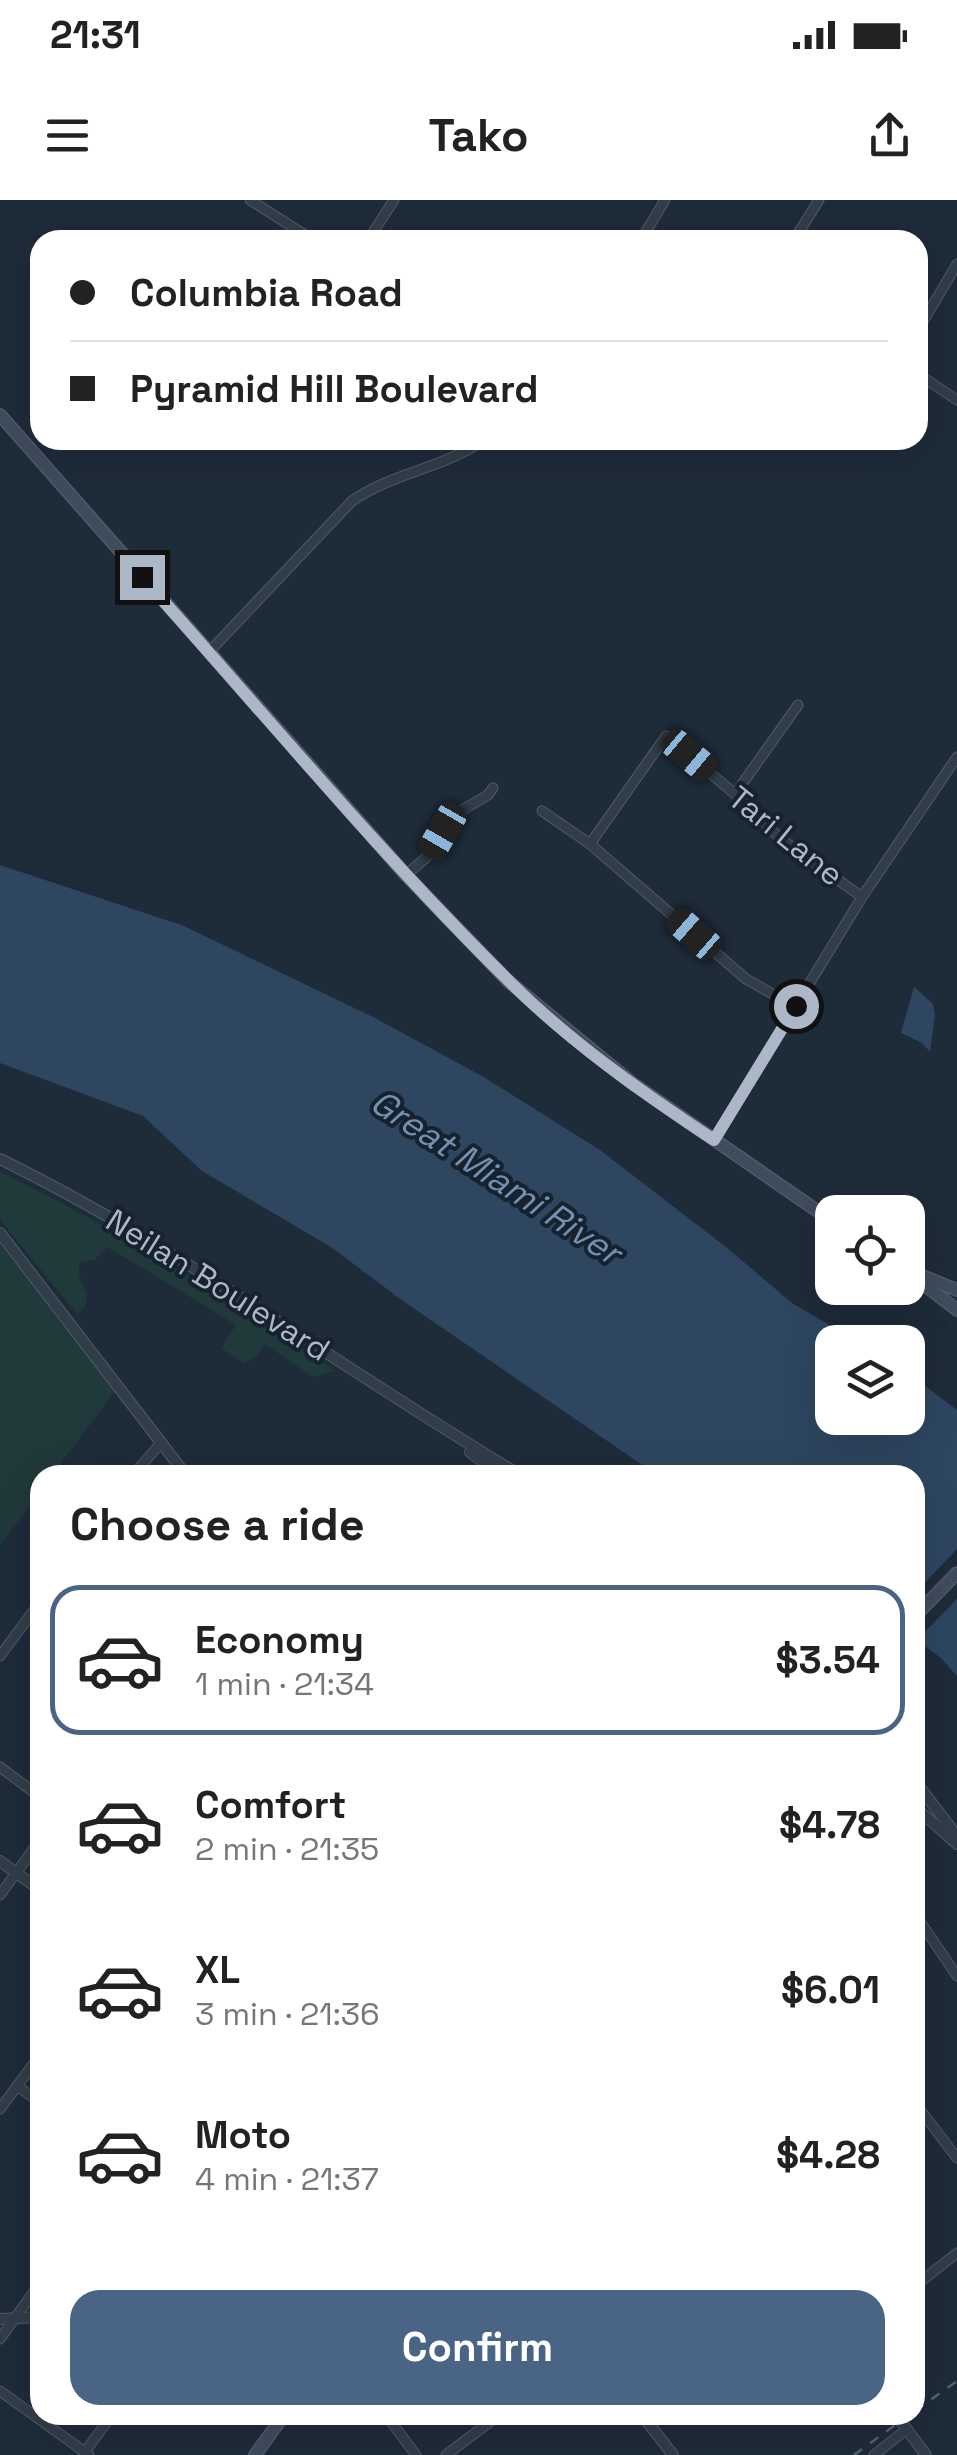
<!DOCTYPE html>
<meta charset="utf-8">
<style>
body{margin:0;font-family:"Space Grotesk",sans-serif;background:#f2f2f2;color:#222;height:100vh;display:flex;flex-direction:column;font-size:38px;white-space:nowrap}
*{box-sizing:border-box;margin:0}
p{font-size:32px;color:#767676}
.icon{flex:none;width:55px;height:55px;fill:none;stroke:currentColor;stroke-width:2;stroke-linecap:round;stroke-linejoin:round}
.map{position:relative;flex:1;overflow:hidden}
.sheet{position:absolute;left:30px;top:1265px;width:895px;height:960px;display:flex;flex-direction:column;background:#fff;border-radius:30px;box-shadow:0 10px 40px #0002}
.sheet>*{flex:none}
.hud{position:absolute;left:30px;top:30px;width:898px;height:220px;border-radius:30px;box-shadow:0 10px 40px #0002;display:grid;align-content:center;height:220px;padding:0 40px;background:#fff}
.controls{position:absolute;left:815px;top:995px;display:grid;gap:20px}
.controls a{display:grid;place-items:center;width:110px;height:110px;border-radius:20px;background:#fff;box-shadow:0 10px 40px #0002;font-size:50px}
.end{position:absolute;width:45px;height:45px;margin:-22px;border:12px solid #acb8c7;background:#111;box-shadow:0 0 0 5px #111}
.from{border-radius:50%}
.car{position:absolute;width:30px;height:60px;margin:-30px -15px;border-radius:12px;box-shadow:0 0 8px 2px #0007;background:linear-gradient(#222 24%,#8ab4d8 0 40%,#222 0 76%,#8ab4d8 0 86%,#222 0)}
.hud b{display:flex;align-items:center;gap:35px;height:95px;font-size:38px}
.hud b+b{border-top:2px solid #e0e0e0}
.hud i{width:25px;height:25px;background:#222}
ul{padding:0;list-style:none}
li{display:flex;align-items:center;gap:30px;height:150px;margin:0 20px 15px;padding:0 20px;border:5px solid transparent;border-radius:30px}
li div{flex:1}
li b{display:block;font-size:38px}
li em{font-style:normal;font-weight:700}
li.selected{border-color:#496485}
li>.icon{width:90px;height:90px;stroke-width:1.5}
h2{padding:0 40px;font-size:45px;line-height:120px}
.cta{display:flex;gap:20px;margin-top:auto;padding:20px 40px}
.cta a{flex:1;height:115px;border-radius:30px;background:#496485;color:#fff;font-size:40px;font-weight:700;line-height:115px;text-align:center}
.status{display:flex;justify-content:space-between;align-items:center;height:70px;padding:0 50px;background:#fff;direction:ltr}
.status svg{height:28px;fill:currentColor}
header{display:flex;justify-content:space-between;align-items:center;height:130px;padding:0 40px;background:#fff;font-size:45px;font-weight:700}
.map>svg:first-child{display:block}
</style>
<div class="status"><b>21:31</b><svg viewBox="0 0 49 12"><path d="M0 12V9h3v3zM5 12V6h3v6zM10 12V3h3v9zM15 12V0h3v12zM26 1h20v11H26zM47 4h2v5h-2z"/></svg></div>
<header><svg class="icon" aria-label="menu" viewBox="0 0 24 24"><path d="M4 6h16M4 12h16M4 18h16"/></svg>Tako<svg class="icon" aria-label="share" viewBox="0 0 24 24"><path d="M12 15V3M7 8l5-5 5 5M5 13v7h14v-7"/></svg></header>
<div class="map">
<svg width="957" height="2255" viewBox="0 0 957 2255">
<rect width="100%" height="100%" fill="#1e2b39"/>
<g fill="#20393a">
<path d="M0,972C117,1028 227,1098 335,1171L313,1177L265,1144L255,1158L244,1163L221,1148L236,1125L108,1047L94,1060L81,1062C71,1083 102,1096 77,1114L0,1020Z"/>
<polygon points="0,1033 119,1186 52,1275 40,1275 40,1292 0,1346"/>
</g>
<g fill="#2e4660">
<polygon points="0,665 184,726 375,818 482,876 600,950 726,1047 792,1103 859,1142 832,1142 832,1218 908,1218 908,1173 957,1210 957,1476 941,1458 915,1439 915,1275 657,1275 403,1101 331,1047 202,971 143,916 0,863"/>
<polygon points="914,787 933,804 935,815 930,852 922,843 901,833"/>
</g>
<polygon fill="#1e2b39" points="957,1349 957,1399 915,1442 915,1393"/>
<g fill="none" stroke-linecap="round" stroke-linejoin="round">
<defs>
<g id="minor">
<polyline points="250,0 313,40"/>
<polyline points="368,40 394,0"/>
<polyline points="641,40 665,0"/>
<polyline points="794,40 819,0"/>
<polyline points="918,130 957,64"/>
<polyline points="918,174 957,200"/>
<path d="M209,452L352,301C392,273 444,268 484,240"/>
<polyline points="735,594 798,505"/>
<polyline points="542,611 590,644 746,779 796,807"/>
<polyline points="590,644 666,536 735,594 781,639 862,697"/>
<polyline points="406,675 429,655 443,631 459,612 488,595 493,588"/>
<polyline points="714,940 862,697 957,557"/>
<polyline points="133,1275 161,1243"/>
<polyline points="0,1456 40,1402"/>
<polyline points="0,1567 40,1597"/>
<polyline points="0,1695 40,1640"/>
<polyline points="915,1714 957,1776"/>
<polyline points="17,1886 40,1902"/>
<polyline points="915,1903 957,1958"/>
<polyline points="0,1909 40,1855"/>
<polyline points="915,2086 957,2053"/>
<polyline points="0,2139 40,2083"/>
<polyline points="0,2191 89,2255"/>
<polyline points="386,2215 416,2255"/>
<polyline points="84,2253 112,2215"/>
<polyline points="446,2255 499,2215"/>
<polyline points="874,2255 907,2229"/>
</g>
<g id="tertiary">
<path d="M0,959C183,1049 345,1171 520,1275"/>
<polyline points="0,1033 186,1275"/>
<polyline points="470,1252 500,1275"/>
<polyline points="915,1581 957,1636"/>
<polyline points="915,1607 957,1644"/>
<polyline points="0,1661 40,1690"/>
<polyline points="0,2119 40,2117"/>
<polyline points="642,2215 673,2255"/>
<polyline points="896,2215 926,2255"/>
</g>
<g id="secondary">
<polyline points="0,215 406,675 508,781 632,883 832,1021"/>
<polyline points="910,1071 957,1090"/>
<polyline points="908,1072 957,1110"/>
<polyline points="915,1416 957,1373"/>
<polyline points="255,2255 284,2215"/>
</g>
</defs>
<use href="#minor" stroke="#4f5b68" stroke-width="11"/>
<use href="#tertiary" stroke="#4f5b68" stroke-width="12"/>
<use href="#secondary" stroke="#4f5b68" stroke-width="14"/>
<use href="#minor" stroke="#323d4a" stroke-width="9"/>
<use href="#tertiary" stroke="#323d4a" stroke-width="10"/>
<use href="#secondary" stroke="#3f4c5d" stroke-width="11"/>
<g stroke="#536171" stroke-width="2.5" stroke-dasharray="10 10" stroke-linecap="butt">
<polyline points="915,2211 957,2181"/>
<polyline points="854,2255 909,2215"/>
</g>
</g>
<g fill="none" stroke-linecap="round" stroke-linejoin="round">
<path stroke="#acb8c7" stroke-width="12" d="M142,377C264,513 380,654 510,782C570,842 643,893 714,940L796,806"/>
</g>
<g text-anchor="middle" stroke-width="8" stroke-linejoin="round" paint-order="stroke">
<g font-size="32" fill="#acb8c7" stroke="#17222e">
<text transform="translate(786 636) rotate(39)" y="11">Tari Lane</text>
<text transform="translate(218 1085) rotate(32)" y="11">Neilan Boulevard</text>
</g>
<g font-size="35" font-style="italic" fill="#7190b2" stroke="#17222e">
<text transform="translate(496 977) rotate(33)" y="12">Great Miami River</text>
</g>
</g>
</svg>
<div class="controls">
<a><svg class="icon" aria-label="locate" viewBox="0 0 24 24"><circle cx="12" cy="12" r="6"/><path d="M12 2v4M12 18v4M2 12h4M18 12h4"/></svg></a>
<a><svg class="icon" aria-label="layers" viewBox="0 0 24 24"><path d="M12 4l9 5-9 5-9-5zM3 14l9 5 9-5"/></svg></a>
</div>
<i class="end from" style="left:796px;top:806px"></i>
<i class="end" style="left:142px;top:377px"></i>
<i class="car" style="left:689px;top:555px;rotate:130deg"></i>
<i class="car" style="left:443px;top:631px;rotate:210deg"></i>
<i class="car" style="left:694px;top:734px;rotate:311deg"></i>
<div class="hud">
<b><i class="from"></i>Columbia Road</b>
<b><i></i>Pyramid Hill Boulevard</b>
</div>
<section class="sheet">
<h2>Choose a ride</h2>
<ul>
<li class="selected"><svg class="icon" aria-label="car" viewBox="0 0 24 24"><path d="M5 17H2v-5l4-1 3-4h7l3 4 3 1v5h-3M9 17h6M6 11h13"/><circle cx="7" cy="17" r="2"/><circle cx="17" cy="17" r="2"/></svg><div><b>Economy</b><p>1 min · 21:34</p></div><em>$3.54</em></li>
<li><svg class="icon" aria-label="car" viewBox="0 0 24 24"><path d="M5 17H2v-5l4-1 3-4h7l3 4 3 1v5h-3M9 17h6M6 11h13"/><circle cx="7" cy="17" r="2"/><circle cx="17" cy="17" r="2"/></svg><div><b>Comfort</b><p>2 min · 21:35</p></div><em>$4.78</em></li>
<li><svg class="icon" aria-label="car" viewBox="0 0 24 24"><path d="M5 17H2v-5l4-1 3-4h7l3 4 3 1v5h-3M9 17h6M6 11h13"/><circle cx="7" cy="17" r="2"/><circle cx="17" cy="17" r="2"/></svg><div><b>XL</b><p>3 min · 21:36</p></div><em>$6.01</em></li>
<li><svg class="icon" aria-label="car" viewBox="0 0 24 24"><path d="M5 17H2v-5l4-1 3-4h7l3 4 3 1v5h-3M9 17h6M6 11h13"/><circle cx="7" cy="17" r="2"/><circle cx="17" cy="17" r="2"/></svg><div><b>Moto</b><p>4 min · 21:37</p></div><em>$4.28</em></li>
</ul>
<div class="cta"><a>Confirm</a></div>
</section>
</div>
